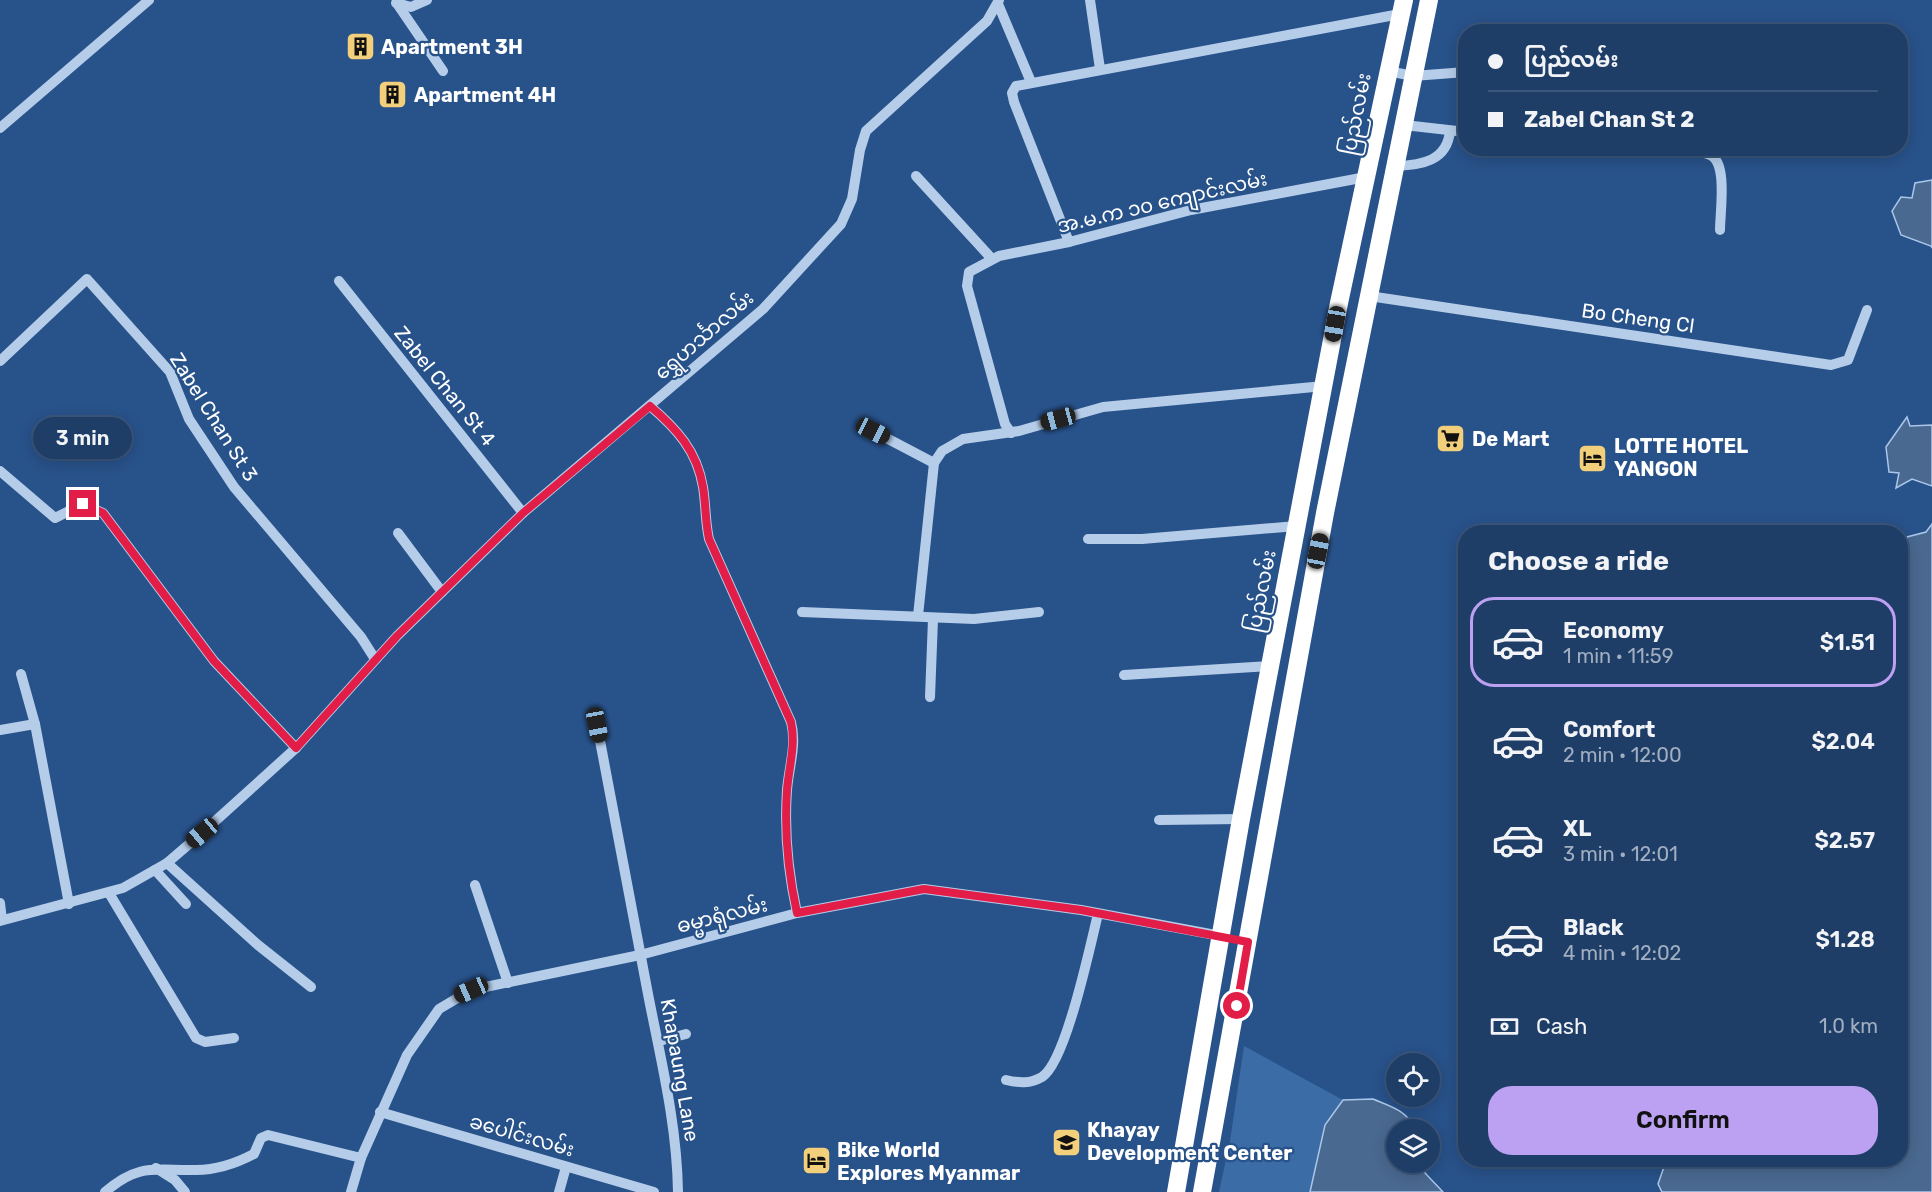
<!DOCTYPE html>
<meta charset="utf-8">
<style>
body{margin:0;font-family:Rubik,"Noto Sans Myanmar",sans-serif;background:#2b4971;color:#f1f3f6;height:100vh;display:flex;flex-direction:column;font-size:22px;white-space:nowrap}
*{box-sizing:border-box;margin:0}
p{font-size:20px;color:#a1aec0}
.icon{flex:none;width:33px;height:33px;fill:none;stroke:currentColor;stroke-width:2;stroke-linecap:round;stroke-linejoin:round}
.map{position:relative;flex:1;overflow:hidden}
.side{position:absolute;left:1458px;top:525px;width:450px;height:642px;display:flex;flex-direction:column;background:#1e3e68;border-radius:24px;box-shadow:0 3px 15px #0003,0 0 0 2px #3c577c}
.side>*{flex:none}
.guide{position:absolute;left:1458px;top:24px;width:450px;height:132px;border-radius:24px;box-shadow:0 3px 15px #0003,0 0 0 2px #3c577c;display:grid;align-content:center;height:132px;padding:0 30px;background:#1e3e68}
.controls{position:absolute;left:1386px;top:1053px;display:grid;gap:12px}
.controls a{display:grid;place-items:center;width:54px;height:54px;border-radius:50%;background:#1e3e68;box-shadow:0 3px 15px #0003,0 0 0 2px #3c577c;font-size:30px}
.end{position:absolute;width:27px;height:27px;margin:-14px;border:8px solid #e11d48;background:#fff;box-shadow:0 0 0 3px #fff}
.from{border-radius:50%}
.bubble{position:absolute;height:42px;border-radius:21px;background:#1e3e68;box-shadow:0 3px 15px #0003,0 0 0 2px #3c577c;font-size:20px;font-weight:600;line-height:42px;text-align:center}
.car{position:absolute;width:18px;height:36px;margin:-18px -9px;border-radius:8px;box-shadow:0 0 4px 2px #0007;background:linear-gradient(#222 24%,#8ab4d8 0 40%,#222 0 76%,#8ab4d8 0 86%,#222 0)}
.guide b{display:flex;align-items:center;gap:21px;height:57px;font-size:22px}
.guide b+b{border-top:2px solid #3c577c}
.guide i{width:15px;height:15px;background:#f1f3f6}
ul{padding:0;list-style:none}
li{display:flex;align-items:center;gap:18px;height:90px;margin:0 12px 9px;padding:0 18px;border:3px solid transparent;border-radius:24px}
li div{flex:1}
li b{display:block;font-size:22px}
li em{font-style:normal;font-weight:600}
li.on{border-color:#bca0f2}
li>.icon{width:54px;height:54px;stroke-width:1.5}
h2{padding:0 30px;font-size:27px;line-height:72px}
.pay{display:flex;align-items:center;gap:15px;height:66px;padding:0 30px;font-size:22px}
.pay p{margin-inline-start:auto}
.button{display:flex;gap:12px;margin-top:auto;padding:12px 30px}
.button a{flex:1;height:69px;border-radius:24px;background:#bca0f2;color:#111;font-size:24px;font-weight:600;line-height:69px;text-align:center}
.map>svg:first-child{display:block}
</style>
<div class="map">
<svg width="1932" height="1192" viewBox="0 0 1932 1192">
<rect width="100%" height="100%" fill="#28528a"/>
<polygon fill="#3c6ca6" points="1244,1046 1343,1100 1325,1125 1310,1192 1219,1192 1230,1141"/>
<g fill="#4a6990" stroke="#aac7ea" stroke-width="1.5">
<polygon points="1932,180 1932,248 1931,246 1901,235 1892,211 1901,197 1912,198 1915,183"/>
<polygon points="1907,417 1910,426 1932,425 1932,486 1912,479 1896,488 1899,473 1889,472 1886,447"/>
<polygon points="1932,524 1932,1192 1662,1192 1658,1184 1664,1167 1691,1160 1900,1160 1900,556 1907,537 1926,532"/>
<path d="M1373,1099C1389,1106 1409,1111 1414,1129L1396,1130V1162L1423,1163L1425,1173L1443,1192H1310L1325,1125L1343,1100Z"/>
</g>
<g fill="none" stroke-linecap="round" stroke-linejoin="round">
<g stroke="#b5cde9" stroke-width="10">
<polyline points="1090,0 1100,69"/>
<polyline points="396,3 411,7 427,0"/>
<polyline points="998,4 1031,82"/>
<polyline points="398,5 443,71"/>
<polyline points="1388,71 1413,76 1466,72"/>
<polyline points="1404,125 1466,132"/>
<polyline points="0,128 149,0"/>
<path d="M1658,148C1674,150 1695,148 1710,155C1728,162 1720,212 1720,230"/>
<path d="M1396,166C1422,165 1447,161 1450,131"/>
<polyline points="916,176 992,259"/>
<polyline points="1069,242 1014,102 1012,93 1016,86 1400,14"/>
<polyline points="339,281 523,513"/>
<polyline points="1369,296 1831,365 1848,360 1867,310"/>
<polyline points="0,361 87,279 170,372 189,419 234,487 361,637 375,659"/>
<path d="M650,406C677,429 697,451 703,487C706,505 705,521 709,539L791,722C797,745 789,766 787,790C784,833 788,872 797,913"/>
<polyline points="873,431 934,463"/>
<polyline points="1011,433 1005,424 967,286 969,272 999,256 1069,242 1191,210 1366,177"/>
<polyline points="0,471 55,518 83,504 103,513 214,661 296,748"/>
<polyline points="398,533 442,592"/>
<polyline points="1088,539 1142,539 1297,526"/>
<polyline points="802,612 974,619 1039,612"/>
<polyline points="918,616 934,463 942,451 963,439 1019,431 1103,407 1324,386"/>
<polyline points="21,674 35,724 69,904"/>
<polyline points="1124,675 1270,666"/>
<polyline points="930,697 933,619"/>
<path d="M597,725C614,815 631,904 648,994C661,1061 677,1124 678,1192"/>
<polyline points="0,730 35,724"/>
<polyline points="1159,820 1241,819"/>
<polyline points="167,863 258,945 311,987"/>
<polyline points="155,870 186,904"/>
<polyline points="475,885 508,983"/>
<polyline points="109,893 196,1038 205,1042 234,1038"/>
<polyline points="0,903 2,920"/>
<polyline points="0,921 123,888 167,863 202,833 296,748 397,636 523,513 763,309 841,224 852,199 860,150 866,131 987,21 999,0"/>
<polyline points="659,1041 686,1034"/>
<path d="M1006,1080C1019,1083 1030,1084 1042,1077C1066,1062 1090,946 1098,914"/>
<polyline points="380,1112 654,1192"/>
<polyline points="156,1168 175,1180 185,1192"/>
<path d="M105,1192C140,1162 156,1171 196,1170C216,1170 237,1163 254,1154L261,1138L268,1135L361,1158"/>
<polyline points="351,1192 361,1158 407,1055 439,1009 471,990 640,955 797,913 924,889 1081,910 1221,936"/>
<polyline points="559,1192 566,1167"/>
</g>
<g stroke="#fff" stroke-width="18">
<polyline points="1176,1192 1241,819 1339,303 1404,0"/>
<polyline points="1202,1192 1325,513 1429,0"/>
</g>
</g>
<g fill="none" stroke-linecap="round" stroke-linejoin="round">
<path stroke="#e11d48" stroke-width="8" d="M83,504L103,513L214,661L296,748L397,636L523,513L650,406C677,429 697,451 703,487C706,505 705,521 709,539L791,722C796,745 789,766 787,790C784,833 788,872 797,913L924,889L1081,910L1248,942L1237,1006"/>
</g>
<defs>
<symbol id="building-square" viewBox="-11 -11 22 22"><rect x="-9" y="-9" width="18" height="18" rx="4" fill="#f1cf7b" stroke="#28528a"/><path d="M-4-6H4V6H1V3H-1V6H-4ZM-2.5-4.3h1.7v1.8h-1.7ZM.8-4.3h1.7v1.8H.8ZM-2.5-1h1.7V.8h-1.7ZM.8-1h1.7V.8H.8Z" fill="#111"/></symbol>
<symbol id="supermarket-square" viewBox="-11 -11 22 22"><rect x="-9" y="-9" width="18" height="18" rx="4" fill="#f1cf7b" stroke="#28528a"/><path d="M-6-5.5h2.5l.6 2H6L4.5 2H-2.5L-4.4-4H-6ZM-1.5 3.2a1.3 1.3 0 1 0 .1 0ZM3 3.2a1.3 1.3 0 1 0 .1 0Z" fill="#111"/></symbol>
<symbol id="hotel-square" viewBox="-11 -11 22 22"><rect x="-9" y="-9" width="18" height="18" rx="4" fill="#f1cf7b" stroke="#28528a"/><path d="M-6-4.5h1.5V1H6V5H4.5V3h-9V5H-6ZM-4 0a1.8 1.8 0 1 1 3.6 0ZM.5 0V-2.5h3Q6-2.5 6 0Z" fill="#111"/></symbol>
<symbol id="school-square" viewBox="-11 -11 22 22"><rect x="-9" y="-9" width="18" height="18" rx="4" fill="#f1cf7b" stroke="#28528a"/><path d="M0-5L7-2L0 1L-7-2ZM-4 1L0 2.5L4 1V4Q0 6-4 4Z" fill="#111"/></symbol>
</defs>
<g fill-rule="evenodd">
<use href="#building-square" x="344" y="30" width="33" height="33"/>
<use href="#building-square" x="376" y="78" width="33" height="33"/>
<use href="#supermarket-square" x="1434" y="422" width="33" height="33"/>
<use href="#hotel-square" x="1576" y="442" width="33" height="33"/>
<use href="#school-square" x="1050" y="1126" width="33" height="33"/>
<use href="#hotel-square" x="800" y="1144" width="33" height="33"/>
</g>
<g text-anchor="middle" stroke-width="4.5" stroke-linejoin="round" paint-order="stroke">
<g font-size="20" font-weight="bold" fill="#fff" stroke="#28528a" text-anchor="start">
<text x="381" y="54">Apartment 3H</text>
<text x="414" y="102">Apartment 4H</text>
<text x="1472" y="446">De Mart</text>
<text x="1614" y="453">LOTTE HOTEL<tspan x="1614" dy="23">YANGON</tspan></text>
<text x="1087" y="1137">Khayay<tspan x="1087" dy="23">Development Center</tspan></text>
<text x="837" y="1157">Bike World<tspan x="837" dy="23">Explores Myanmar</tspan></text>
</g>
<g font-size="20" fill="#fff" stroke="#28528a">
<text transform="translate(1356 114) rotate(-79)" y="7">ပြည်လမ်း</text>
<text transform="translate(1162 202) rotate(-13)" y="7">အ.မ.က ၁၀ ကျောင်းလမ်း</text>
<text transform="translate(1638 318) rotate(8)" y="7">Bo Cheng Cl</text>
<text transform="translate(704 335) rotate(-41)" y="7">ရွှေဟင်္သာလမ်း</text>
<text transform="translate(445 386) rotate(51)" y="7">Zabel Chan St 4</text>
<text transform="translate(214 417) rotate(58)" y="7">Zabel Chan St 3</text>
<text transform="translate(1261 591) rotate(-79)" y="7">ပြည်လမ်း</text>
<text transform="translate(722 915) rotate(-14)" y="7">ဓမ္မာရုံလမ်း</text>
<text transform="translate(680 1070) rotate(80)" y="7">Khapaung Lane</text>
<text transform="translate(522 1135) rotate(16)" y="7">ခပေါင်းလမ်း</text>
</g>
</g>
</svg>
<div class="controls">
<a><svg class="icon" aria-label="locate" viewBox="0 0 24 24"><circle cx="12" cy="12" r="6"/><path d="M12 2v4M12 18v4M2 12h4M18 12h4"/></svg></a>
<a><svg class="icon" aria-label="layers" viewBox="0 0 24 24"><path d="M12 4l9 5-9 5-9-5zM3 14l9 5 9-5"/></svg></a>
</div>
<i class="end from" style="left:1237px;top:1006px"></i>
<i class="end" style="left:83px;top:504px"></i>
<div class="bubble" style="left:33px;top:417px;width:99px">3 min</div>
<i class="car" style="left:1335px;top:324px;rotate:190deg"></i>
<i class="car" style="left:1058px;top:419px;rotate:255deg"></i>
<i class="car" style="left:873px;top:431px;rotate:117deg"></i>
<i class="car" style="left:1318px;top:551px;rotate:11deg"></i>
<i class="car" style="left:597px;top:725px;rotate:169deg"></i>
<i class="car" style="left:202px;top:833px;rotate:230deg"></i>
<i class="car" style="left:471px;top:990px;rotate:246deg"></i>
<div class="guide">
<b><i class="from"></i>ပြည်လမ်း</b>
<b><i></i>Zabel Chan St 2</b>
</div>
<section class="side">
<h2>Choose a ride</h2>
<ul>
<li class="on"><svg class="icon" aria-label="car" viewBox="0 0 24 24"><path d="M5 17H2v-5l4-1 3-4h7l3 4 3 1v5h-3M9 17h6M6 11h13"/><circle cx="7" cy="17" r="2"/><circle cx="17" cy="17" r="2"/></svg><div><b>Economy</b><p>1 min · 11:59</p></div><em>$1.51</em></li>
<li><svg class="icon" aria-label="car" viewBox="0 0 24 24"><path d="M5 17H2v-5l4-1 3-4h7l3 4 3 1v5h-3M9 17h6M6 11h13"/><circle cx="7" cy="17" r="2"/><circle cx="17" cy="17" r="2"/></svg><div><b>Comfort</b><p>2 min · 12:00</p></div><em>$2.04</em></li>
<li><svg class="icon" aria-label="car" viewBox="0 0 24 24"><path d="M5 17H2v-5l4-1 3-4h7l3 4 3 1v5h-3M9 17h6M6 11h13"/><circle cx="7" cy="17" r="2"/><circle cx="17" cy="17" r="2"/></svg><div><b>XL</b><p>3 min · 12:01</p></div><em>$2.57</em></li>
<li><svg class="icon" aria-label="car" viewBox="0 0 24 24"><path d="M5 17H2v-5l4-1 3-4h7l3 4 3 1v5h-3M9 17h6M6 11h13"/><circle cx="7" cy="17" r="2"/><circle cx="17" cy="17" r="2"/></svg><div><b>Black</b><p>4 min · 12:02</p></div><em>$1.28</em></li>
</ul>
<div class="pay"><svg class="icon" aria-label="cash" viewBox="0 0 24 24"><path d="M3 7h18v10H3z"/><circle cx="12" cy="12" r="2"/></svg>Cash<p>1.0 km</p></div>
<div class="button"><a>Confirm</a></div>
</section>
</div>
